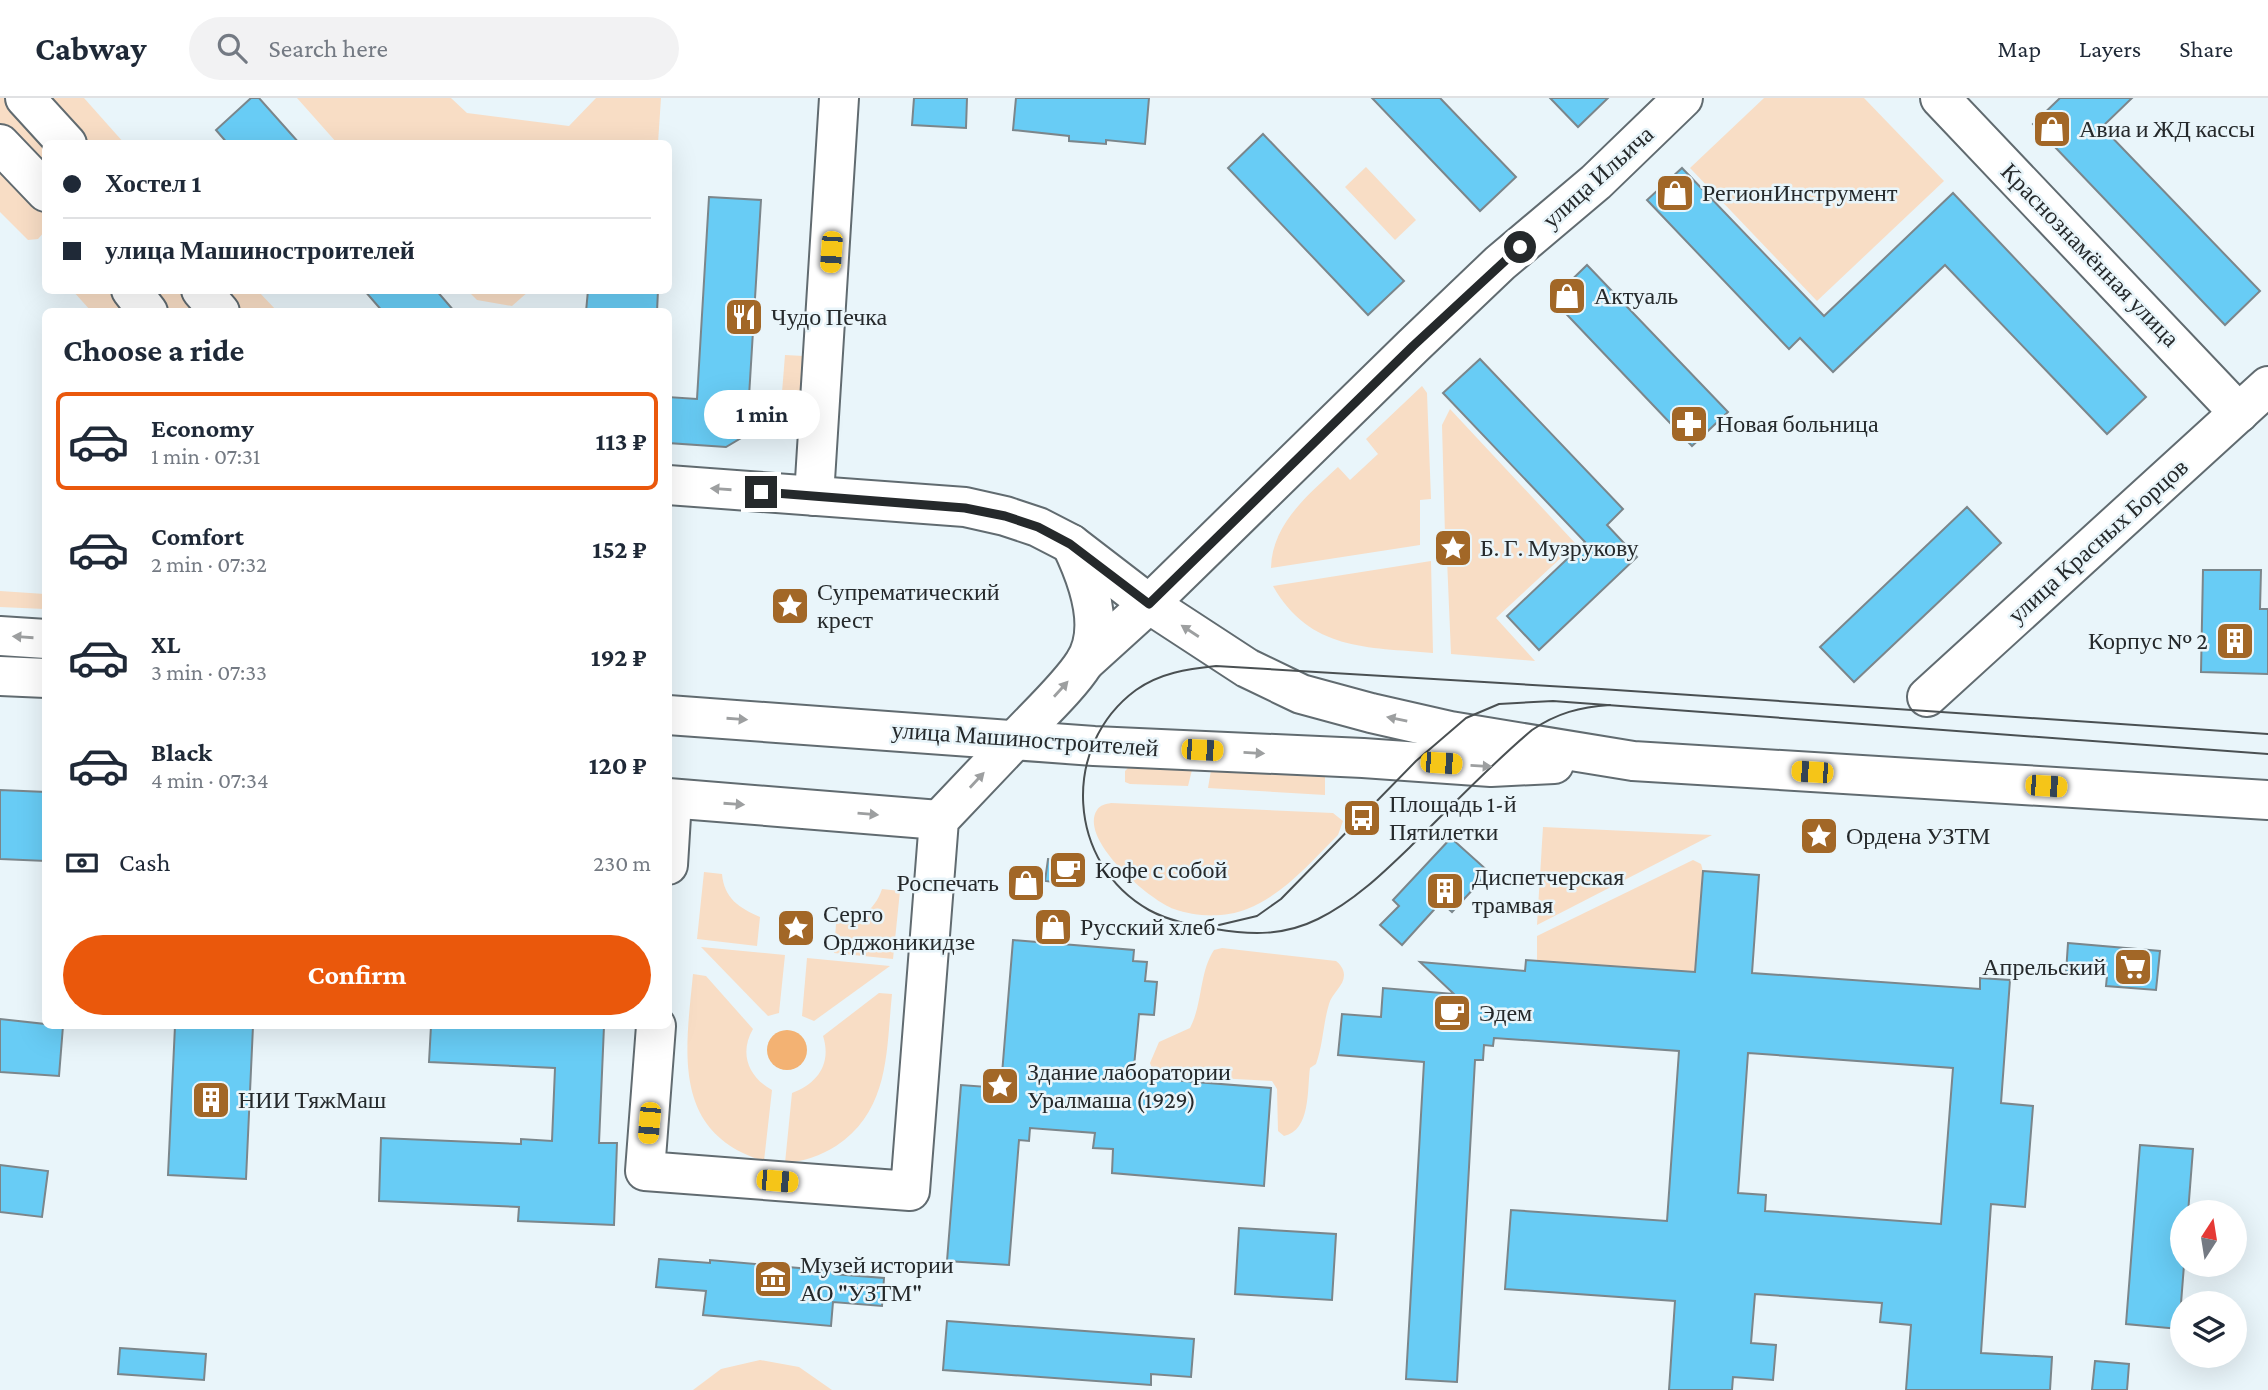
<!DOCTYPE html>
<meta charset="utf-8">
<style>
body{margin:0;font-family:"Crimson Pro",serif;background:#f2f2f3;color:#1f2937;height:100vh;display:flex;flex-direction:column;font-size:26px;white-space:nowrap}
*{box-sizing:border-box;margin:0}
p{font-size:23px;color:#747a83}
.icon{flex:none;width:38px;height:38px;fill:none;stroke:currentColor;stroke-width:2;stroke-linecap:round;stroke-linejoin:round}
.map{position:relative;flex:1;overflow:hidden}
.details{position:absolute;left:42px;top:210px;width:630px;height:721px;display:flex;flex-direction:column;background:#fff;border-radius:10px;box-shadow:0 7px 28px #0002}
.details>*{flex:none}
.hud{position:absolute;left:42px;top:42px;width:630px;height:154px;border-radius:10px;box-shadow:0 7px 28px #0002;display:grid;align-content:center;height:154px;padding:0 21px;background:#fff}
.needle{width:46px;rotate:12deg}
.fabs{position:absolute;left:2170px;top:1102px;display:grid;gap:14px}
.fabs a{display:grid;place-items:center;width:77px;height:77px;border-radius:50%;background:#fff;box-shadow:0 7px 28px #0002;font-size:35px}
.end{position:absolute;width:32px;height:32px;margin:-16px;border:9px solid #25292b;background:#fff;box-shadow:0 0 0 4px #fff}
.from{border-radius:50%}
.bubble{position:absolute;height:49px;border-radius:24px;background:#fff;box-shadow:0 7px 28px #0002;font-size:23px;font-weight:700;line-height:49px;text-align:center}
.car{position:absolute;width:21px;height:42px;margin:-21px -10px;border-radius:9px;box-shadow:0 0 5px 2px #0007;background:linear-gradient(#f5c518 24%,#345 0 40%,#f5c518 0 76%,#345 0 86%,#f5c518 0)}
.hud b{display:flex;align-items:center;gap:24px;height:66px;font-size:26px}
.hud b+b{border-top:2px solid #e0e1e3}
.hud i{width:18px;height:18px;background:#1f2937}
ul{padding:0;list-style:none}
li{display:flex;align-items:center;gap:21px;height:98px;margin:0 14px 10px;padding:0 7px;border:4px solid transparent;border-radius:10px}
li div{flex:1}
li b{display:block;font-size:26px}
li em{font-style:normal;font-weight:700}
li.on{border-color:#ea580c}
li>.icon{width:63px;height:63px;stroke-width:1.5}
h2{padding:0 21px;font-size:32px;line-height:84px}
.pay{display:flex;align-items:center;gap:18px;height:77px;padding:0 21px;font-size:26px}
.pay p{margin-inline-start:auto}
.primary-button{display:flex;gap:14px;margin-top:auto;padding:14px 21px}
.primary-button a{flex:1;height:80px;border-radius:42px;background:#ea580c;color:#fff;font-size:28px;font-weight:700;line-height:80px;text-align:center}
header{display:flex;align-items:center;gap:42px;box-sizing:border-box;height:98px;padding:0 35px;background:#fff;border-bottom:2px solid #e0e1e3}
header strong{font-size:33px}
nav{display:flex;gap:38px;margin-inline-start:auto;font-size:24px}
.search{width:490px;height:63px;background:#f2f2f3;display:flex;align-items:center;gap:18px;box-sizing:border-box;padding:0 24px;border-radius:38px;color:#747a83;font-size:26px}
.map>svg:first-child{display:block}
</style>
<header>
<strong>Cabway</strong>
<div class="search"><svg class="icon" aria-label="search" viewBox="0 0 24 24"><circle cx="10" cy="10" r="6"/><path d="M15 15l6 6"/></svg>Search here</div>
<nav><a>Map</a><a>Layers</a><a>Share</a></nav>
</header>
<div class="map">
<svg width="2268" height="1292" viewBox="0 0 2268 1292">
<rect width="100%" height="100%" fill="#e9f5fa"/>
<g fill="#f8ddc5">
<polygon points="0,0 11,0 46,46 45,83 0,34"/>
<polygon points="42,0 84,0 124,45 84,45"/>
<polygon points="297,0 451,0 467,15 569,28 596,0 661,0 658,45 337,45"/>
<polygon points="1764,0 1864,0 1944,83 1817,203 1690,70"/>
<polygon points="0,68 45,117 45,133 38,141 28,142 0,114"/>
<polygon points="1366,69 1416,122 1395,142 1345,89"/>
<polygon points="73,193 114,193 133,213 91,213"/>
<polygon points="145,193 186,193 205,213 163,213"/>
<polygon points="217,193 258,193 277,213 235,213"/>
<polygon points="468,193 529,193 512,208 477,202"/>
<polygon points="785,257 804,258 798,334 779,332"/>
<path d="M1422,288L1427,295L1431,401L1420,402V447L1271,470C1272,426 1308,397 1338,369L1350,382L1378,356L1366,341Z"/>
<polygon points="1450,311 1576,446 1496,520 1535,563 1451,556 1447,461 1467,461 1466,437 1445,437 1442,327"/>
<path d="M1431,463L1433,555C1367,549 1310,553 1273,488Z"/>
<polygon points="0,493 45,496 45,511 0,509"/>
<polygon points="1129,669 1192,672 1188,688 1130,686 1125,684 1125,673"/>
<polygon points="1211,672 1325,677 1325,697 1208,690"/>
<path d="M1111,705L1333,715L1343,723L1338,737C1310,765 1284,796 1247,811C1225,820 1196,819 1174,811C1149,802 1078,741 1097,712C1100,707 1106,706 1111,705Z"/>
<polygon points="1543,729 1712,737 1537,827"/>
<polygon points="1693,762 1701,766 1703,773 1695,874 1537,863 1537,838"/>
<path d="M704,774L722,776C724,800 739,810 760,819L757,848L697,841Z"/>
<path d="M882,791L900,793L893,861L834,855L836,826C859,822 874,814 882,791Z"/>
<polygon points="701,849 785,857 779,915 768,918"/>
<path d="M1222,850L1336,863C1340,866 1344,871 1344,877C1344,888 1332,895 1329,906C1323,926 1323,947 1316,966L1310,970C1307,992 1311,1032 1284,1038L1278,1033L1277,991L1272,983L1163,977L1153,973L1150,965L1159,944L1190,930C1203,905 1199,875 1214,852Z"/>
<polygon points="807,860 890,868 814,923 802,918"/>
<path d="M693,876L706,878L753,931C739,955 748,979 772,992L764,1063C670,1035 686,951 693,876Z"/>
<path d="M879,895L892,896C886,954 890,1012 836,1048C820,1058 805,1063 785,1065L792,995C817,986 832,966 823,938Z"/>
<polygon points="760,1262 799,1269 832,1292 693,1292 721,1271"/>
</g>
<circle fill="#f3b273" cx="787" cy="952" r="20"/>
<g fill="#68ccf5" stroke="#7b868b" stroke-width="2" fill-rule="evenodd">
<polygon points="251,0 259,0 300,46 228,46 216,32"/>
<polygon points="914,0 967,0 966,30 912,27"/>
<polygon points="1016,0 1149,0 1145,46 1106,42 1106,46 1069,43 1069,38 1013,32"/>
<polygon points="1372,0 1440,0 1516,79 1480,113"/>
<polygon points="1550,0 1608,0 1578,29"/>
<polygon points="2060,0 2132,0 2102,29 2260,193 2225,227 2033,26"/>
<polygon points="1263,36 1404,183 1368,217 1228,70"/>
<polygon points="1682,70 1824,218 1953,95 2146,299 2107,336 1945,167 1833,274 1800,240 1789,251 1647,102"/>
<polygon points="709,99 761,102 748,315 741,340 726,349 668,345 668,299 697,301"/>
<polygon points="1587,167 1728,314 1692,348 1552,201"/>
<polygon points="364,192 436,192 455,214 383,214"/>
<polygon points="588,192 658,192 657,214 586,214"/>
<polygon points="1480,261 1623,411 1607,427 1637,459 1539,552 1507,518 1585,444 1443,295"/>
<polygon points="1967,409 2001,445 1854,584 1820,549"/>
<polygon points="2203,472 2261,472 2260,511 2268,511 2268,576 2201,574"/>
<polygon points="0,692 46,694 46,763 0,761"/>
<polygon points="1451,740 1489,774 1452,814 1441,804 1402,847 1380,827 1399,808 1393,802"/>
<polygon points="1048,761 1079,765 1076,787 1045,783"/>
<path d="M1703,773L1759,777L1752,875L1980,891V880L2010,882L2001,1005L2033,1008L2025,1109L1991,1106L1981,1255L2052,1259L2050,1292H1906L1911,1227L1880,1224L1882,1205L1755,1196L1751,1245L1776,1247L1773,1282L1733,1279L1732,1292H1669L1675,1203L1505,1191L1511,1112L1667,1123L1679,953L1494,940L1493,948L1484,947L1483,962H1475L1457,1284L1406,1281L1424,964L1338,957L1342,916L1381,919L1383,890L1454,896L1420,864L1525,873L1526,862L1695,874ZM1748,955L1953,970L1941,1126L1765,1113L1766,1097L1738,1095Z"/>
<polygon points="1013,842 1134,852 1133,863 1147,864 1145,883 1157,884 1154,917 1139,916 1133,979 1271,990 1264,1088 1112,1075 1113,1051 1093,1050 1095,1035 1030,1030 1029,1043 1019,1042 1009,1167 947,1163 961,987 987,989 988,975 1002,976"/>
<polygon points="2068,845 2160,853 2156,892 2106,888 2107,878 2066,875"/>
<polygon points="0,921 63,928 59,978 0,974"/>
<polygon points="175,928 253,928 246,1081 168,1077"/>
<polygon points="431,928 604,928 599,1045 617,1045 614,1127 518,1123 519,1109 379,1103 381,1040 521,1046 521,1041 552,1043 555,970 429,964"/>
<polygon points="2140,1047 2193,1051 2188,1115 2182,1115 2184,1167 2179,1231 2126,1226"/>
<polygon points="0,1067 48,1073 42,1119 0,1114"/>
<polygon points="1239,1130 1336,1136 1332,1202 1235,1196"/>
<polygon points="659,1161 710,1165 710,1162 833,1173 833,1176 884,1180 882,1208 833,1204 831,1228 703,1217 706,1193 656,1189"/>
<polygon points="947,1223 1194,1241 1191,1279 1151,1276 1151,1287 943,1272"/>
<polygon points="120,1250 206,1256 204,1282 118,1276"/>
<polygon points="2095,1263 2129,1266 2127,1292 2092,1292"/>
</g>
<g fill="none" stroke-linecap="round" stroke-linejoin="round">
<defs>
<g id="minor">
<polyline points="25,0 67,46"/>
<polyline points="1940,0 2239,315"/>
<polyline points="0,46 46,94"/>
<polyline points="131,192 148,214"/>
<polyline points="201,192 220,214"/>
<polyline points="814,398 839,0"/>
<polyline points="1149,506 1413,248 1500,165 1596,84 1683,0"/>
<polyline points="1927,599 2268,288"/>
<polyline points="668,700 939,722"/>
<polyline points="668,767 672,702"/>
<polyline points="656,928 645,1073 910,1093 939,722 1015,642"/>
</g>
<g id="major">
<polyline points="668,387 965,409 1005,418 1038,429 1071,446 1149,506 1247,570 1301,596 1371,615 1450,633 1633,663 2268,702"/>
<polyline points="0,538 46,541"/>
<polyline points="1085,564 1149,506"/>
<polyline points="0,578 46,580"/>
<polyline points="668,617 1094,648 1363,660 1491,669 1554,666"/>
<path d="M1015,642C1035,620 1069,589 1084,565C1107,530 1087,479 1071,446"/>
</g>
</defs>
<use href="#minor" stroke="#616b70" stroke-width="42"/>
<use href="#major" stroke="#616b70" stroke-width="42"/>
<use href="#minor" stroke="#fff" stroke-width="38"/>
<use href="#major" stroke="#fff" stroke-width="38"/>
<g stroke="#4a5052" stroke-width="2">
<path d="M1610,607C1580,609 1557,615 1532,632C1489,668 1450,710 1410,749C1382,776 1353,804 1318,821C1284,838 1251,837 1215,831C1192,827 1169,823 1149,812C1067,766 1060,648 1136,592C1160,575 1187,571 1216,568L1601,591L2268,636"/>
<polyline points="1219,827 1257,818 1281,801 1416,663 1466,620 1499,606 1553,603 2268,656"/>
</g>
</g>
<defs><path id="oneway-solid" d="M-6-.8H1V-3.2L6.5 0L1 3.2V.8H-6Z" transform="scale(1.75)"/></defs>
<g fill="#9d9fa0">
<use href="#oneway-solid" transform="translate(721 391) rotate(-176)"/>
<use href="#oneway-solid" transform="translate(1190 533) rotate(-147)"/>
<use href="#oneway-solid" transform="translate(23 539) rotate(-176)"/>
<use href="#oneway-solid" transform="translate(1061 591) rotate(-48)"/>
<use href="#oneway-solid" transform="translate(737 621) rotate(4)"/>
<use href="#oneway-solid" transform="translate(1397 621) rotate(-168)"/>
<use href="#oneway-solid" transform="translate(1254 655) rotate(3)"/>
<use href="#oneway-solid" transform="translate(1481 668) rotate(3)"/>
<use href="#oneway-solid" transform="translate(977 682) rotate(-47)"/>
<use href="#oneway-solid" transform="translate(734 706) rotate(4)"/>
<use href="#oneway-solid" transform="translate(868 716) rotate(5)"/>
</g>
<g fill="none" stroke-linecap="round" stroke-linejoin="round">
<polyline stroke="#25292b" stroke-width="9" points="761,394 965,410 1005,418 1038,429 1070,446 1149,506 1413,248 1520,149"/>
</g>
<defs>
<symbol id="shop-square" viewBox="-11 -11 22 22"><rect x="-9" y="-9" width="18" height="18" rx="4" fill="#a26727" stroke="#e9f5fa"/><path d="M-5-2.5h2.3a2.7 3.5 0 0 1 5.4 0H5L5.5 6h-11ZM-1.5-2.5h3a1.5 2.3 0 0 0-3 0Z" fill="#fff"/></symbol>
<symbol id="restaurant-square" viewBox="-11 -11 22 22"><rect x="-9" y="-9" width="18" height="18" rx="4" fill="#a26727" stroke="#e9f5fa"/><path d="M-5-6h1v4h1v-4h1v4h1v-4h1v5L-1.5 .5V6h-2V.5L-5-1ZM5-6V6H3V1.5H1.5Q1.5-4 5-6Z" fill="#fff"/></symbol>
<symbol id="pharmacy-square" viewBox="-11 -11 22 22"><rect x="-9" y="-9" width="18" height="18" rx="4" fill="#a26727" stroke="#e9f5fa"/><path d="M-2-6h4v4h4v4h-4v4h-4v-4h-4v-4h4Z" fill="#fff"/></symbol>
<symbol id="sight-square" viewBox="-11 -11 22 22"><rect x="-9" y="-9" width="18" height="18" rx="4" fill="#a26727" stroke="#e9f5fa"/><path d="M0-6L1.8-2.2L6-1.7L2.9 1.2L3.7 5.4L0 3.3L-3.7 5.4L-2.9 1.2L-6-1.7L-1.8-2.2Z" fill="#fff"/></symbol>
<symbol id="building-square" viewBox="-11 -11 22 22"><rect x="-9" y="-9" width="18" height="18" rx="4" fill="#a26727" stroke="#e9f5fa"/><path d="M-4-6H4V6H1V3H-1V6H-4ZM-2.5-4.3h1.7v1.8h-1.7ZM.8-4.3h1.7v1.8H.8ZM-2.5-1h1.7V.8h-1.7ZM.8-1h1.7V.8H.8Z" fill="#fff"/></symbol>
<symbol id="bus-square" viewBox="-11 -11 22 22"><rect x="-9" y="-9" width="18" height="18" rx="4" fill="#a26727" stroke="#e9f5fa"/><path d="M-5-6H5V4H4V6H2V4H-2V6H-4V4H-5ZM-3.5-4V0h7V-4ZM-3.5 1.2v1.5H-2V1.2ZM2 1.2v1.5H3.5V1.2Z" fill="#fff"/></symbol>
<symbol id="cafe-square" viewBox="-11 -11 22 22"><rect x="-9" y="-9" width="18" height="18" rx="4" fill="#a26727" stroke="#e9f5fa"/><path d="M-5.5-4.5H6V0H3Q3 3.5 0 3.5H-2.5Q-5.5 3.5-5.5 0ZM3-3.2v2h1.7v-2ZM-6 4.5H4V6H-6Z" fill="#fff"/></symbol>
<symbol id="supermarket-square" viewBox="-11 -11 22 22"><rect x="-9" y="-9" width="18" height="18" rx="4" fill="#a26727" stroke="#e9f5fa"/><path d="M-6-5.5h2.5l.6 2H6L4.5 2H-2.5L-4.4-4H-6ZM-1.5 3.2a1.3 1.3 0 1 0 .1 0ZM3 3.2a1.3 1.3 0 1 0 .1 0Z" fill="#fff"/></symbol>
<symbol id="museum-square" viewBox="-11 -11 22 22"><rect x="-9" y="-9" width="18" height="18" rx="4" fill="#a26727" stroke="#e9f5fa"/><path d="M0-6L6-3V-2H-6V-3ZM-5-1h2V3h-2ZM-1-1h2V3h-2ZM3-1h2V3H3ZM-6 4H6V6H-6Z" fill="#fff"/></symbol>
</defs>
<g fill-rule="evenodd">
<use href="#shop-square" x="2030" y="9" width="44" height="44"/>
<use href="#shop-square" x="1653" y="73" width="44" height="44"/>
<use href="#shop-square" x="1545" y="176" width="44" height="44"/>
<use href="#restaurant-square" x="722" y="197" width="44" height="44"/>
<use href="#pharmacy-square" x="1667" y="304" width="44" height="44"/>
<use href="#sight-square" x="1431" y="428" width="44" height="44"/>
<use href="#sight-square" x="768" y="486" width="44" height="44"/>
<use href="#building-square" x="2213" y="521" width="44" height="44"/>
<use href="#bus-square" x="1340" y="698" width="44" height="44"/>
<use href="#sight-square" x="1797" y="716" width="44" height="44"/>
<use href="#cafe-square" x="1046" y="750" width="44" height="44"/>
<use href="#shop-square" x="1004" y="763" width="44" height="44"/>
<use href="#building-square" x="1423" y="771" width="44" height="44"/>
<use href="#shop-square" x="1031" y="807" width="44" height="44"/>
<use href="#sight-square" x="774" y="808" width="44" height="44"/>
<use href="#supermarket-square" x="2111" y="847" width="44" height="44"/>
<use href="#cafe-square" x="1430" y="893" width="44" height="44"/>
<use href="#sight-square" x="978" y="966" width="44" height="44"/>
<use href="#building-square" x="189" y="980" width="44" height="44"/>
<use href="#museum-square" x="751" y="1159" width="44" height="44"/>
</g>
<g text-anchor="middle" stroke-width="5" stroke-linejoin="round" paint-order="stroke">
<g font-size="24" fill="#25292b" stroke="#e9f5fa" text-anchor="start">
<text x="2079" y="39">Авиа и ЖД кассы</text>
<text x="1702" y="103">РегионИнструмент</text>
<text x="1594" y="206">Актуаль</text>
<text x="771" y="227">Чудо Печка</text>
<text x="1716" y="334">Новая больница</text>
<text x="1480" y="458">Б. Г. Музрукову</text>
<text x="817" y="502">Супрематический<tspan x="817" dy="28">крест</tspan></text>
<text x="2208" y="551" text-anchor="end">Корпус № 2</text>
<text x="1389" y="714">Площадь 1-й<tspan x="1389" dy="28">Пятилетки</tspan></text>
<text x="1846" y="746">Ордена УЗТМ</text>
<text x="1095" y="780">Кофе с собой</text>
<text x="1472" y="787">Диспетчерская<tspan x="1472" dy="28">трамвая</tspan></text>
<text x="999" y="793" text-anchor="end">Роспечать</text>
<text x="823" y="824">Серго<tspan x="823" dy="28">Орджоникидзе</tspan></text>
<text x="1080" y="837">Русский хлеб</text>
<text x="2106" y="877" text-anchor="end">Апрельский</text>
<text x="1479" y="923">Эдем</text>
<text x="1027" y="982">Здание лаборатории<tspan x="1027" dy="28">Уралмаша (1929)</tspan></text>
<text x="238" y="1010">НИИ ТяжМаш</text>
<text x="800" y="1175">Музей истории<tspan x="800" dy="28">АО "УЗТМ"</tspan></text>
</g>
<g font-size="24" fill="#25292b" stroke="#e9f5fa">
<text transform="translate(1598 79) rotate(-42)" y="8">улица Ильича</text>
<text transform="translate(2090 157) rotate(46)" y="8">Краснознамённая улица</text>
<text transform="translate(2098 443) rotate(-42)" y="8">улица Красных Борцов</text>
<text transform="translate(1025 641) rotate(4)" y="8">улица Машиностроителей</text>
</g>
</g>
</svg>
<div class="fabs">
<a><svg class="needle" viewBox="-14 -14 28 28"><path d="M0-13l5 13h-10z" fill="#e53935"/><path d="M0 13l5-13h-10z" fill="#747a83"/></svg></a>
<a><svg class="icon" aria-label="layers" viewBox="0 0 24 24"><path d="M12 4l9 5-9 5-9-5zM3 14l9 5 9-5"/></svg></a>
</div>
<i class="end from" style="left:1520px;top:149px"></i>
<i class="end" style="left:761px;top:394px"></i>
<div class="bubble" style="left:704px;top:292px;width:116px">1 min</div>
<i class="car" style="left:831px;top:154px;rotate:184deg"></i>
<i class="car" style="left:1202px;top:652px;rotate:93deg"></i>
<i class="car" style="left:1441px;top:665px;rotate:94deg"></i>
<i class="car" style="left:1812px;top:674px;rotate:274deg"></i>
<i class="car" style="left:2046px;top:688px;rotate:94deg"></i>
<i class="car" style="left:649px;top:1025px;rotate:185deg"></i>
<i class="car" style="left:777px;top:1083px;rotate:95deg"></i>
<div class="hud">
<b><i class="from"></i>Хостел 1</b>
<b><i></i>улица Машиностроителей</b>
</div>
<section class="details">
<h2>Choose a ride</h2>
<ul>
<li class="on"><svg class="icon" aria-label="car" viewBox="0 0 24 24"><path d="M5 17H2v-5l4-1 3-4h7l3 4 3 1v5h-3M9 17h6M6 11h13"/><circle cx="7" cy="17" r="2"/><circle cx="17" cy="17" r="2"/></svg><div><b>Economy</b><p>1 min · 07:31</p></div><em>113 ₽</em></li>
<li><svg class="icon" aria-label="car" viewBox="0 0 24 24"><path d="M5 17H2v-5l4-1 3-4h7l3 4 3 1v5h-3M9 17h6M6 11h13"/><circle cx="7" cy="17" r="2"/><circle cx="17" cy="17" r="2"/></svg><div><b>Comfort</b><p>2 min · 07:32</p></div><em>152 ₽</em></li>
<li><svg class="icon" aria-label="car" viewBox="0 0 24 24"><path d="M5 17H2v-5l4-1 3-4h7l3 4 3 1v5h-3M9 17h6M6 11h13"/><circle cx="7" cy="17" r="2"/><circle cx="17" cy="17" r="2"/></svg><div><b>XL</b><p>3 min · 07:33</p></div><em>192 ₽</em></li>
<li><svg class="icon" aria-label="car" viewBox="0 0 24 24"><path d="M5 17H2v-5l4-1 3-4h7l3 4 3 1v5h-3M9 17h6M6 11h13"/><circle cx="7" cy="17" r="2"/><circle cx="17" cy="17" r="2"/></svg><div><b>Black</b><p>4 min · 07:34</p></div><em>120 ₽</em></li>
</ul>
<div class="pay"><svg class="icon" aria-label="cash" viewBox="0 0 24 24"><path d="M3 7h18v10H3z"/><circle cx="12" cy="12" r="2"/></svg>Cash<p>230 m</p></div>
<div class="primary-button"><a>Confirm</a></div>
</section>
</div>
